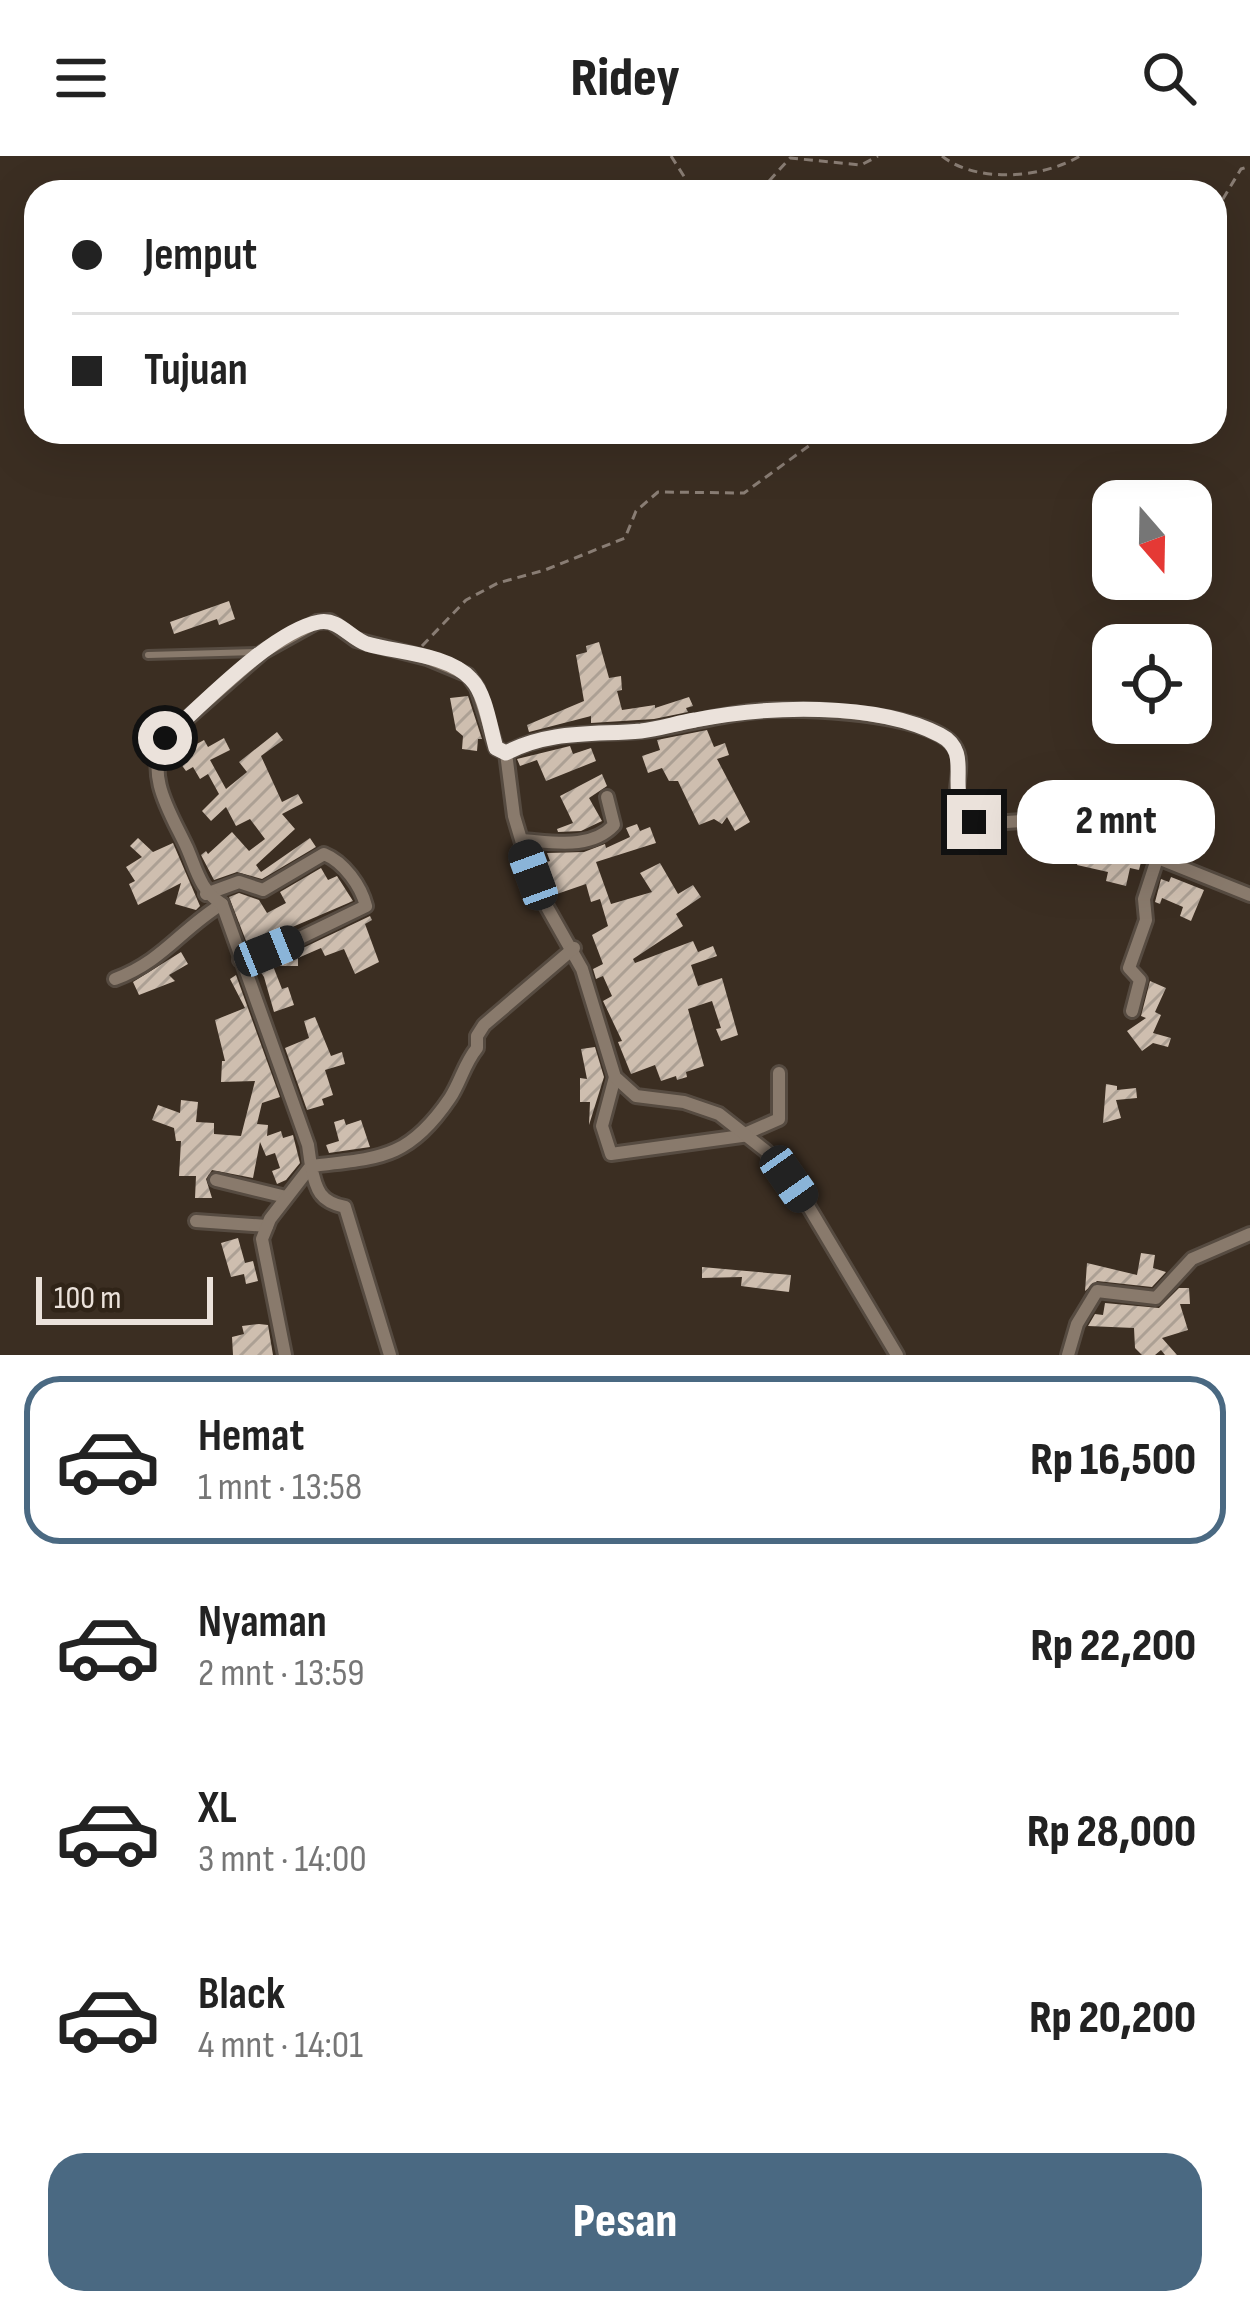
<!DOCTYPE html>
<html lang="id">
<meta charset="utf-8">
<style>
body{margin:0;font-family:"Sofia Sans Condensed",sans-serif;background:#f2f2f2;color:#222;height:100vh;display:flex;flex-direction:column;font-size:45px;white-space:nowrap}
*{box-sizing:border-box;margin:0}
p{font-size:39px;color:#767676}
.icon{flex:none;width:66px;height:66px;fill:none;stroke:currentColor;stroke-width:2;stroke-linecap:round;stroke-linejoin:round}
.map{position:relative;height:1199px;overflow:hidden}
.panel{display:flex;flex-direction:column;background:#fff;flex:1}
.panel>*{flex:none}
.top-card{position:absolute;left:24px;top:24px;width:1203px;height:264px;border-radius:36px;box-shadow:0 12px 48px #0002;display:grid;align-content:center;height:264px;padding:0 48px;background:#fff}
.needle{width:78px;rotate:160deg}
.buttons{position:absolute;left:1092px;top:324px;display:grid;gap:24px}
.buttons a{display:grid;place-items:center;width:120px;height:120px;border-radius:24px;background:#fff;box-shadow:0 12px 48px #0002;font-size:60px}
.scale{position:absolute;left:36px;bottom:30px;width:177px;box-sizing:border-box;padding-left:12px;border:6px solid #ebe2db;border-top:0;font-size:33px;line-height:42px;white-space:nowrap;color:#ebe2db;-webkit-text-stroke:9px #302418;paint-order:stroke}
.end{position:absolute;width:54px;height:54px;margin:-27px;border:15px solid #ebe2db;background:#111;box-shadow:0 0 0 6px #111}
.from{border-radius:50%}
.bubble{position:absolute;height:84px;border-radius:36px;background:#fff;box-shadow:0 12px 48px #0002;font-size:39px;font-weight:800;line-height:84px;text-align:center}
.car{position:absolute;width:36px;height:72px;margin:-36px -18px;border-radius:15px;box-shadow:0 0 9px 3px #0007;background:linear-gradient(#222 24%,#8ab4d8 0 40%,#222 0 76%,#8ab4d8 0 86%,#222 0)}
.top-card b{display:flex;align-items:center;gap:42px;height:114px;font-size:45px}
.top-card b+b{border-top:3px solid #e0e0e0}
.top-card i{width:30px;height:30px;background:#222}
ul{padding:21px 0 0;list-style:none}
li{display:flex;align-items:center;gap:36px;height:168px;margin:0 24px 18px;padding:0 24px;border:6px solid transparent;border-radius:36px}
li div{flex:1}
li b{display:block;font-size:45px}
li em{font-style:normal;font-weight:800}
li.selected{border-color:#4a6982}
li>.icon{width:108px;height:108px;stroke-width:1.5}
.button{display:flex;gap:24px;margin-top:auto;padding:24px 48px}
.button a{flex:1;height:138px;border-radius:36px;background:#4a6982;color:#fff;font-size:48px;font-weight:800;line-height:138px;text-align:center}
header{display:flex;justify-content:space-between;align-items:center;height:156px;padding:0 48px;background:#fff;font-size:54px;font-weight:800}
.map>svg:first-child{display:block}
</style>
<header><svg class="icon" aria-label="menu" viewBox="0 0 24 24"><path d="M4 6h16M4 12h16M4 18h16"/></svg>Ridey<svg class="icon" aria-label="search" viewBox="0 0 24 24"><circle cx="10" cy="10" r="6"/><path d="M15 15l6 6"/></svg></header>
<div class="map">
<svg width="1250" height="1199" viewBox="0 0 1250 1199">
<defs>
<pattern id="building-hatch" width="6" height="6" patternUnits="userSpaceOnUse" patternTransform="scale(3)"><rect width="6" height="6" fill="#cebeaf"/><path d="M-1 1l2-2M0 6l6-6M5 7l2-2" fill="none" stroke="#aca094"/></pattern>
</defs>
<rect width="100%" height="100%" fill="#3b2e22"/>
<g fill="url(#building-hatch)">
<polygon points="229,445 235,463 219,469 217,463 174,478 170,466"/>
<polygon points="599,486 609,522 621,520 622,534 617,535 622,554 655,549 655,552 689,541 693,550 686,552 688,556 654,563 591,567 591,560 529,576 527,569 584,545 576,499 587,496 586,490"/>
<polygon points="468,540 482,583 478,583 477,595 462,593 463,580 456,574 450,542"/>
<polygon points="707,574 714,591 725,587 729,599 717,603 750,666 735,675 727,661 722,668 714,663 699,669 678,625 669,625 662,612 648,617 642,600 660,594 657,584"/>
<polygon points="277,576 283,584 261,600 282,646 298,638 303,647 282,658 295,673 256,709 261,716 310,682 316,691 262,723 237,716 214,724 201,699 206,695 208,698 232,676 249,695 265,683 250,663 236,670 226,651 211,665 202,655 219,638 208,618 200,623 193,611 186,615 175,600 204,584 208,591 224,582 230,594 210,604 226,633 247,616 239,606"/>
<polygon points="570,590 573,598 591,592 596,605 546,625 537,604 520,610 517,603"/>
<polygon points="602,618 607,630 589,642 602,665 581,675 558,676 557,673 573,667 560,640"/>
<polygon points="1084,641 1136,666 1131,677 1106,664 1103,669 1076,658"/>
<polygon points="637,668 640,675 650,671 656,687 596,706 611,748 652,736 640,717 660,707 678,738 693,729 701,741 676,758 683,770 633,803 635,807 693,785 698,796 713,790 717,800 691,809 698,830 722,822 738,879 721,885 716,873 721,872 712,845 688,853 704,910 686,916 687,921 677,924 676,920 661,925 655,909 631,918 618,886 622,885 603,845 612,840 603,820 596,823 593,813 603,808 592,779 608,770 600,743 591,746 586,728 554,739 545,720 548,718 544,707 550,705 547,697 584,696 605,688 606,692 630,681 626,672"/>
<polygon points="138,682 153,696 173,687 200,750 196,754 175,748 181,727 138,749 129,728 135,725 126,711 142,701 130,690"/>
<polygon points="1066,683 1101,691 1141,706 1139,714 1130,712 1126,730 1106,725 1108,716 1077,709 1079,703 1062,697"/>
<polygon points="321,712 328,724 337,720 353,745 248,790 229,741 239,737 259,744 267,757 286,747 280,736"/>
<polygon points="1171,721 1204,734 1191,765 1180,760 1183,751 1162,742 1160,748 1155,746 1161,723 1169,726"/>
<polygon points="370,760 372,764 365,768 379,806 355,818 344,793 325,800 321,792 298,802 298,810 273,810 282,833 288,831 294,849 274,856 264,821 256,809 305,791"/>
<polygon points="181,796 188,808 169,819 175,825 139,839 133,826"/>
<polygon points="236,819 280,941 262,947 257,968 268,969 267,980 281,975 283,982 293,979 300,1007 286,1024 277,1028 272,1015 280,1012 275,997 266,1000 260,986 253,1022 212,1014 206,1023 212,1042 195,1042 196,1020 179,1020 181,985 176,985 174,972 152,964 158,949 180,957 181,944 198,946 196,966 214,967 214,978 241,980 255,925 221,926 222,905 225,905 215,864 245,852 230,823"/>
<polygon points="1150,825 1166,832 1155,856 1161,859 1153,877 1171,882 1168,891 1153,887 1142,895 1127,875 1146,862 1141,860"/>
<polygon points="315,861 331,900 342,896 345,908 325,914 333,939 322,943 324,949 307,954 285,892 309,882 304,865"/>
<polygon points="595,891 604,921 589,969 590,946 580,946 580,922 587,923 581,893"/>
<polygon points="1106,928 1117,930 1117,934 1136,932 1137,942 1116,944 1121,962 1103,967"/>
<polygon points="344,963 346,969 361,964 370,991 329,997 326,989 339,985 334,966"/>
<polygon points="238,1082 245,1107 253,1105 258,1125 246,1128 244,1118 231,1121 221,1087"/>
<polygon points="1141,1097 1155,1099 1153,1112 1166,1116 1152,1131 1097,1125 1085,1135 1087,1107 1137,1119"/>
<polygon points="702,1111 791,1119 789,1136 741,1130 742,1121 702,1122"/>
<polygon points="1179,1132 1189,1132 1190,1148 1180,1148 1188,1174 1162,1182 1177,1199 1165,1199 1161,1194 1155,1199 1142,1199 1135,1192 1134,1172 1088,1170 1095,1158 1103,1159 1105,1147 1159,1152"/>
<polygon points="259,1168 268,1169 273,1199 233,1199 232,1181 244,1178 242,1170"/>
</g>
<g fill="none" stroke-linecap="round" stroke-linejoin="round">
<defs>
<polyline id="service" points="148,499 259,496"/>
<g id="minor">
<path d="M506,597C549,574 594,579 641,575C680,571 719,558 759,555C799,551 929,556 954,590C965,605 955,627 957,644L977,668L1039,664L1073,668L1250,739"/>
<path d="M522,684C553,686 591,694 614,669L607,641"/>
<path d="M206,738L239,726L263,734L324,698C344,706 361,730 366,750L300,782L240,804"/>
<path d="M115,823C163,805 180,774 222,748"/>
<polyline points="1132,855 1140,824 1129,812 1146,764 1144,743 1157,703"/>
<polyline points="615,921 602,970 611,998 749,979"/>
<polyline points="747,977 779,963 779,917"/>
<polyline points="216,1024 286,1041"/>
<polyline points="196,1065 267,1070"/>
<path d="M285,1199L262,1083L270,1063L311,1010L308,989L222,748C200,734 197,715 187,692C172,659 144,620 165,582L263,496L317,466L330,465L356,484L427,502L468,519L477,532L496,592L506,597L514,660L525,697L543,744L582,813L615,921L636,940L684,946L719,958L766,995L807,1048L897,1199"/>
<path d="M390,1199L345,1051C320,1046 316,1034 311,1010C379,1002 408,1004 450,942C461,925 464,908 477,892V880L484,869L574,792"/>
<polyline points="1068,1199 1077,1168 1097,1135 1156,1142 1192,1103 1250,1078"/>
</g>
</defs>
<use href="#service" stroke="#564b41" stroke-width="12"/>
<use href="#minor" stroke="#564b41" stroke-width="18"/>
<g stroke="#897d74" stroke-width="3" stroke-dasharray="9 6" stroke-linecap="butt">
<polyline points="671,0 694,36"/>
<path d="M942,0C977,28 1043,22 1080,0"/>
<polyline points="759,36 790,2 861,9 878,0"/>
<polyline points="1215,56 1241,13 1250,10"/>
<polyline points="422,490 466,444 498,427 545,414 625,382 636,355 658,336 744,337 828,276"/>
</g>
<use href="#service" stroke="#897a6c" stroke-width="6"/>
<use href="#minor" stroke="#897a6c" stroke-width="12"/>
</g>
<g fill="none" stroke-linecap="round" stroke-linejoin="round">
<path stroke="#ebe2db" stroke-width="15" d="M165,582C202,549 272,475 319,466C338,462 350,482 367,488C398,497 448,498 471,523C486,538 490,572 496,592L506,597C549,574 594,579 641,575C659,573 677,567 695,564C765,550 875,545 940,579C977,598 940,638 974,666"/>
</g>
</svg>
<div class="buttons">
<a><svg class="needle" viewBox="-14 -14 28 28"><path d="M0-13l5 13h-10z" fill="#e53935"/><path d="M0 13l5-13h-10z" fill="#767676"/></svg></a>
<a><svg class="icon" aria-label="locate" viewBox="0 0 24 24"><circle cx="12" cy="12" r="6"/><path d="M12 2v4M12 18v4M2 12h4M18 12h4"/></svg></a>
</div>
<div class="scale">100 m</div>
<i class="end from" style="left:165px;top:582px"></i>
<i class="end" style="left:974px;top:666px"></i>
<div class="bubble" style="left:1017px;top:624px;width:198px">2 mnt</div>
<i class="car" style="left:533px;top:719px;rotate:340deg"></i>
<i class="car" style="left:269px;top:795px;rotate:68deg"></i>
<i class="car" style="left:789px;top:1023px;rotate:145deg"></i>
<div class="top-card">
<b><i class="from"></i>Jemput</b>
<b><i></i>Tujuan</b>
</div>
</div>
<section class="panel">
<ul>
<li class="selected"><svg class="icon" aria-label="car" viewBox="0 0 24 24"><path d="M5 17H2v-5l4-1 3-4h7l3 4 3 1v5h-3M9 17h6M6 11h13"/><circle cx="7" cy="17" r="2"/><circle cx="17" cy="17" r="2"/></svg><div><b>Hemat</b><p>1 mnt · 13:58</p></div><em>Rp 16,500</em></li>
<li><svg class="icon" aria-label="car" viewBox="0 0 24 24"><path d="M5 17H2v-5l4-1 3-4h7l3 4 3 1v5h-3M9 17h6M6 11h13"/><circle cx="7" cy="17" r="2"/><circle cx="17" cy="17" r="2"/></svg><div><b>Nyaman</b><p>2 mnt · 13:59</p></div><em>Rp 22,200</em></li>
<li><svg class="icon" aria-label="car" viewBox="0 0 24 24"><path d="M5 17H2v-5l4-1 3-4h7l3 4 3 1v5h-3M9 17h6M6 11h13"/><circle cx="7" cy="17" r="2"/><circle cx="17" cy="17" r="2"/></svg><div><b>XL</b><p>3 mnt · 14:00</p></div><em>Rp 28,000</em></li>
<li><svg class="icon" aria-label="car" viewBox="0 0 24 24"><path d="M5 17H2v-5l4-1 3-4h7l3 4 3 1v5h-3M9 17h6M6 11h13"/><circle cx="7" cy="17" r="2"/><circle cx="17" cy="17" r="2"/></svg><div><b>Black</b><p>4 mnt · 14:01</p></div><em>Rp 20,200</em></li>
</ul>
<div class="button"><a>Pesan</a></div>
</section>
